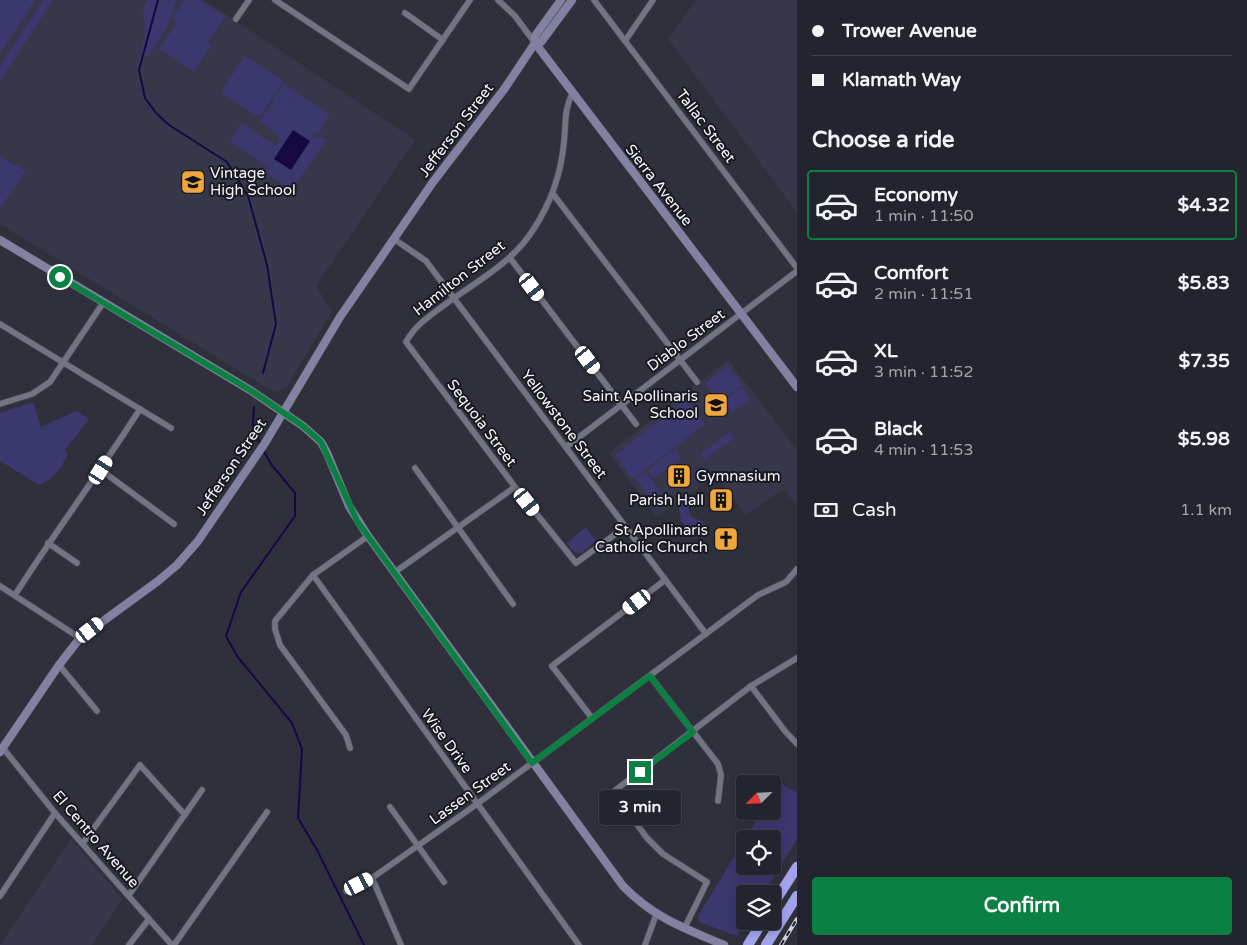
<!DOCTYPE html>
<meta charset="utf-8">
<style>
body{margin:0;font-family:"Varela Round",sans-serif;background:#30303a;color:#f1f3f6;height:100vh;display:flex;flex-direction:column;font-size:19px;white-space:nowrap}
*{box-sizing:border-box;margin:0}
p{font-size:16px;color:#a3a4aa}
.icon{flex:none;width:28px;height:28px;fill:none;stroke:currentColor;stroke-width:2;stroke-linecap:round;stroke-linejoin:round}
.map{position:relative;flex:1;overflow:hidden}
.side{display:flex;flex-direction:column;background:#24242e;width:450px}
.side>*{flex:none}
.top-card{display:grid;align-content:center;height:110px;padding:0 15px;background:#24242e}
.needle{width:32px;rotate:246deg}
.buttons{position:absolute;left:736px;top:775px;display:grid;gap:10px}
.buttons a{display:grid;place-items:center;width:45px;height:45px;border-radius:5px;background:#24242e;box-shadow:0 2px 8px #0003,0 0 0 1px #41414a;font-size:25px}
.end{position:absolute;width:22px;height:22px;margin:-11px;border:6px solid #0b8043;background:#fff;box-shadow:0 0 0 2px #fff}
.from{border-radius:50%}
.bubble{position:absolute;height:35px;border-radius:5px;background:#24242e;box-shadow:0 2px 8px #0003,0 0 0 1px #41414a;font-size:16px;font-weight:700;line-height:35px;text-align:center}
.car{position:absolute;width:15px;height:30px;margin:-15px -8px;border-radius:6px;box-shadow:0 0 4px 1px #0007;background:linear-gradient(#fff 24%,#345 0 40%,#fff 0 76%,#345 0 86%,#fff 0)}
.top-card b{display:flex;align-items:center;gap:18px;height:48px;font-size:19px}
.top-card b+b{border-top:1px solid #41414a}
.top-card i{width:12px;height:12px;background:#f1f3f6}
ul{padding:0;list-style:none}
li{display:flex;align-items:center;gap:15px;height:70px;margin:0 10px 8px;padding:0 5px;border:2px solid transparent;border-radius:5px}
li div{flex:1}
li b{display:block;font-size:19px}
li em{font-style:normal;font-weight:700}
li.selected{border-color:#0b8043}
li>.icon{width:45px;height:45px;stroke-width:1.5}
h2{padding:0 15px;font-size:22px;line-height:60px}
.pay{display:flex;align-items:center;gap:12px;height:55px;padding:0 15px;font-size:19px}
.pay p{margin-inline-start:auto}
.primary-button{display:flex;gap:10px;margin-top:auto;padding:10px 15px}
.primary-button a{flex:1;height:58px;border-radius:5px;background:#0b8043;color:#fff;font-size:20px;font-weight:700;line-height:58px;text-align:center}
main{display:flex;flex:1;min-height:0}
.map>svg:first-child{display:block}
</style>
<main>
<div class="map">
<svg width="797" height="945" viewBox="0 0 797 945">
<rect width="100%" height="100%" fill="#30303d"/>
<g fill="#36374a">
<polygon points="0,0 204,0 415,140 316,286 332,312 286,388 274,392 0,224"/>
<polygon points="696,0 797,0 797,212 668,39"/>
<polygon points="728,360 797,450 797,505 783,489 746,515 716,475 657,517 609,453"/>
<polygon points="71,839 122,899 92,945 0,945"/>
</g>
<g fill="#3b386f">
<polygon points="0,0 35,0 0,53"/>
<polygon points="44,0 53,0 0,81 0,66"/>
<polygon points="148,0 177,0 168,25 148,57 141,54 145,32 143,8"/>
<polygon points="184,0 200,0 225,17 208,42 212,45 194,72 159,49 177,22 172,18"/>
<polygon points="245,56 284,81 261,115 256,116 226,96 222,90"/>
<polygon points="284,84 295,91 287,105 296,92 307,100 294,119 308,100 319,108 306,127 319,108 330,116 318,134 315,132 313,136 318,139 320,136 326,140 292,190 265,172 268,167 241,149 253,131 276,146 281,138 260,121 272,103 284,110 272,102"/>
<polygon points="241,123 253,130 241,148 230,141"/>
<polygon points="0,156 26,171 0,208"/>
<polygon points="728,366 743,385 719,402 705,383"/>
<polygon points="742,387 750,399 732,413 723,401"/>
<polygon points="686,399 705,424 633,479 615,455"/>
<path d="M33,402L41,427L76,411L89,419L65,450L68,454C60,469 55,478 39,485L0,461V413Z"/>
<polygon points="730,432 735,438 704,459 701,454"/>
<polygon points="675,448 681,458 654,478 648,470"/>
<polygon points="646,472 667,501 657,508 636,479"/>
<path d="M685,501L688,503L690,516C698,521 706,519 708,530L702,535L697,534L689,527L688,529L681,521L679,508Z"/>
<polygon points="586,527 596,541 581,553 574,552 567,543"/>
<polygon points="780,783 797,793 797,839 763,894 745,894 746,921 737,936 699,922 698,916 745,839 745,866 772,866 772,839 745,839 762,811 772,811 773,794"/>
</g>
<polygon fill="#150843" points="293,130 310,141 291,170 274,159"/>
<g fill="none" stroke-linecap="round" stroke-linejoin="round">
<g stroke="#150843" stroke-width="2">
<polyline points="158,0 139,70 145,98 156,113 169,125 227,162 248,196 267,265 276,324 263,373"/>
<polyline points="254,407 253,425 261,446"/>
<polyline points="263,450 271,464 295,493 295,516 241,592 226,636 237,656 292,723 302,749 298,818 317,850 364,945"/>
</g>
<defs>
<g id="street">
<polyline points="275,0 409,89 470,0"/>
<polyline points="498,0 515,16 535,43"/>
<polyline points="594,0 797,268"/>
<polyline points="405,13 443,40"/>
<polyline points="236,19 249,0"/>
<polyline points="625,41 653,0"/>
<path d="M572,94C564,110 566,124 564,142C561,174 551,203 533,230C513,262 476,282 447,303C431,315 415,325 406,342L515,487L576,563L625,527"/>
<polyline points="553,194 697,382"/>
<polyline points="394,239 426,261 706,634"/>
<polyline points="510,258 636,424"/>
<polyline points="0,324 171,428"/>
<polyline points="0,404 32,394 50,382 103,303"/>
<polyline points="566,447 797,271"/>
<polyline points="415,468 513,604"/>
<polyline points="101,470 174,524"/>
<polyline points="48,543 77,563"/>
<polyline points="395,572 515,487"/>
<polyline points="313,575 579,945"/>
<polyline points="0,586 80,638"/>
<path d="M15,595C55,532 100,472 140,409"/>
<polyline points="59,665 97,711"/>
<polyline points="650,676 718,764 721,775 718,801"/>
<polyline points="751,686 785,731 797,744"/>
<polyline points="592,718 552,666 665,580"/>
<polyline points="3,748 55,813 172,945"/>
<polyline points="350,748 346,735 280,645 275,629 275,621 313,575 368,536"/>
<polyline points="390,807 444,882"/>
<polyline points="83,843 140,765 185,815"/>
<polyline points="372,878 401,945"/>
<polyline points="346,891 372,878 477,804 758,595 786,582 797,569"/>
<polyline points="129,895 202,790"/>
<polyline points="0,896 55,813"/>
<polyline points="684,929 707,882 663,854 647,838 613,792 751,686 797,658"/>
<polyline points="129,945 149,919"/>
<polyline points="174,945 267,812"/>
<polyline points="645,945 656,915"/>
</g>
<g id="secondary">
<polyline points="535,43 797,387"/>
<polyline points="535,43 541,42 572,0"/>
<path d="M0,240L250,390L303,426L321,442L327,453L349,506L368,536L623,886C654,918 684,928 724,945"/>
<polyline points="0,752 59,665 80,638 158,581 177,565 198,541 265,443 340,317 433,182 505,88 535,43 535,36 561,0"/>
</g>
<g id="highway">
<polyline points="772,906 797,867"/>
<polyline points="748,945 763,921"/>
<polyline points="766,945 797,896"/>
</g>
</defs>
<use href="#street" stroke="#4d4d58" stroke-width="7"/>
<use href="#secondary" stroke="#4d4d58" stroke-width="9"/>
<use href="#highway" stroke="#4d4d58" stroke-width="11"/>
<use href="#street" stroke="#737483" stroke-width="5.5"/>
<use href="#secondary" stroke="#8182a2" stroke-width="8"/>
<use href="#highway" stroke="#a2a3ec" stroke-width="10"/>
<defs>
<polyline id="rail" points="781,945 797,919"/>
</defs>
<use href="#rail" stroke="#cfd0da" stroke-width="4"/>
<use href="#rail" stroke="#19191f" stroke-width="2" stroke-dasharray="5.5" stroke-linecap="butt"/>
</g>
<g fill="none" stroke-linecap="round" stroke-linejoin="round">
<polyline stroke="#0b8043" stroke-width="6" points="60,277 250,390 303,426 321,442 357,521 532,763 650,676 693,732 640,772"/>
</g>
<defs>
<symbol id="school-square" viewBox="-11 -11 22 22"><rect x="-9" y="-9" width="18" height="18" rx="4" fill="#efa73d" stroke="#19191f"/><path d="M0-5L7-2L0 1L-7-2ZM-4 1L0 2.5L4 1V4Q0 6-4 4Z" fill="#111"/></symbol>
<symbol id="building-square" viewBox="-11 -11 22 22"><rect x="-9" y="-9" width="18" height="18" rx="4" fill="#efa73d" stroke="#19191f"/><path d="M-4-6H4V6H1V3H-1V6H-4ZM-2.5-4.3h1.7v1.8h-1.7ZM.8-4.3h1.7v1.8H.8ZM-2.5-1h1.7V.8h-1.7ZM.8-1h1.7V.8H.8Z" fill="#111"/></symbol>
<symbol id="church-square" viewBox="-11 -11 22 22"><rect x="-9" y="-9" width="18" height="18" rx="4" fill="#efa73d" stroke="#19191f"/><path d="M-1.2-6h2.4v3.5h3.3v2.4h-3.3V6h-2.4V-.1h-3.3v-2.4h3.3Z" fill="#111"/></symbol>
</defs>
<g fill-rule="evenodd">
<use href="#school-square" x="179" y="168" width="28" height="28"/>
<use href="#school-square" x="702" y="391" width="28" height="28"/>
<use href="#building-square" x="665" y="462" width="28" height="28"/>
<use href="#building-square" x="707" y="486" width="28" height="28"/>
<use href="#church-square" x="712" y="525" width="28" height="28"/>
</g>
<g text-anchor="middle" stroke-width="4" stroke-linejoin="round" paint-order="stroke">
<g font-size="15" fill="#f3f4fd" stroke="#19191f">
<text transform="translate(706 126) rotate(53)" y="5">Tallac Street</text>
<text transform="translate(456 130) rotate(-53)" y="5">Jefferson Street</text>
<text transform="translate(659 185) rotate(52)" y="5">Sierra Avenue</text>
<text transform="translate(459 278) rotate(-38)" y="5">Hamilton Street</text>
<text transform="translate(686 340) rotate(-37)" y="5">Diablo Street</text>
<text transform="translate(482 423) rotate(53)" y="5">Sequoia Street</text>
<text transform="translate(564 424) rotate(53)" y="5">Yellowstone Street</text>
<text transform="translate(231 467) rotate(-56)" y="5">Jefferson Street</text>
<text transform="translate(447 741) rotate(54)" y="5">Wise Drive</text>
<text transform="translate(470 793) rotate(-36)" y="5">Lassen Street</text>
<text transform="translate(96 839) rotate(49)" y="5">El Centro Avenue</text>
</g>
<g font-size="15" fill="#f3f4fd" stroke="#19191f" text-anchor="end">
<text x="210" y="178" text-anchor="start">Vintage<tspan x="210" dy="17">High School</tspan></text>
<text x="698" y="401">Saint Apollinaris<tspan x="698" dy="17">School</tspan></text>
<text x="696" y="481" text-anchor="start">Gymnasium</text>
<text x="704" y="505">Parish Hall</text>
<text x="708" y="535">St Apollinaris<tspan x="708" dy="17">Catholic Church</tspan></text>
</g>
</g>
</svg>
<div class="buttons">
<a><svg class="needle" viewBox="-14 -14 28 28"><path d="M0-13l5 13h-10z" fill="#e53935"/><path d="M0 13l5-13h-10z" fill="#a3a4aa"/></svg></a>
<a><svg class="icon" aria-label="locate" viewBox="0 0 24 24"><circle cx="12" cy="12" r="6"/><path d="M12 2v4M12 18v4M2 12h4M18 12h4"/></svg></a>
<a><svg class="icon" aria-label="layers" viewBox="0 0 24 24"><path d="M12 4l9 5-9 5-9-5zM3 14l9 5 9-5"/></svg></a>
</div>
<i class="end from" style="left:60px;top:277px"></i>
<i class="end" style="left:640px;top:772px"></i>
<div class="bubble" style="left:599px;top:790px;width:82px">3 min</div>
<i class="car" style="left:532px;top:287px;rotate:143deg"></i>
<i class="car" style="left:588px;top:360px;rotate:143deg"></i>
<i class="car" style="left:101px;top:470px;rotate:32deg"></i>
<i class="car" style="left:527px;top:502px;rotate:141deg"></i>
<i class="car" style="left:637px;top:602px;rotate:233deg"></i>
<i class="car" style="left:90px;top:630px;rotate:52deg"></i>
<i class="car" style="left:359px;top:884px;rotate:63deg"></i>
</div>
<section class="side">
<div class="top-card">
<b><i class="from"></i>Trower Avenue</b>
<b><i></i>Klamath Way</b>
</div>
<h2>Choose a ride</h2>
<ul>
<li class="selected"><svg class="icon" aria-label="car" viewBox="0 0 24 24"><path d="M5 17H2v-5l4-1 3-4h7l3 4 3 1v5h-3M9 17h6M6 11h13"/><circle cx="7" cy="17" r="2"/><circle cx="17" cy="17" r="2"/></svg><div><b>Economy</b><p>1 min · 11:50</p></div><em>$4.32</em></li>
<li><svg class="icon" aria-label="car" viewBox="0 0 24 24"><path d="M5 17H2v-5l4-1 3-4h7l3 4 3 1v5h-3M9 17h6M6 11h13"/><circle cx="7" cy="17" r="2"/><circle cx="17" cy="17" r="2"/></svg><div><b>Comfort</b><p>2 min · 11:51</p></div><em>$5.83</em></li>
<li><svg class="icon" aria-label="car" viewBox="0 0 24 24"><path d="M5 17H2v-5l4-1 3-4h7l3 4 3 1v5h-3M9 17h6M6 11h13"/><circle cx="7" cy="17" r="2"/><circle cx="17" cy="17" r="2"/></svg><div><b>XL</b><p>3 min · 11:52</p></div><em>$7.35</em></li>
<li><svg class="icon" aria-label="car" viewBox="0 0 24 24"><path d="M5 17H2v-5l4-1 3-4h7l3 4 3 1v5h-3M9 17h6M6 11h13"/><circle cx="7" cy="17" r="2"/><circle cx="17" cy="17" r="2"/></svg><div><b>Black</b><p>4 min · 11:53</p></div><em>$5.98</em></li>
</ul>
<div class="pay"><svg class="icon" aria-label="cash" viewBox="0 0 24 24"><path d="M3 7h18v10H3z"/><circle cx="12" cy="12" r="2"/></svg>Cash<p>1.1 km</p></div>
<div class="primary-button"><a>Confirm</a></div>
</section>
</main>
